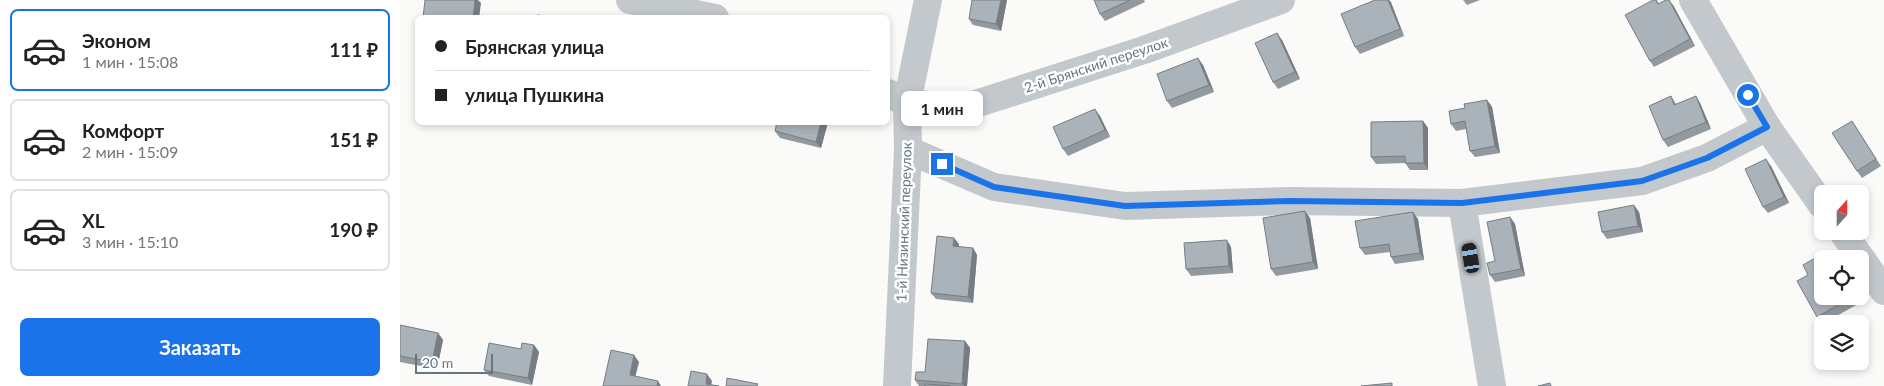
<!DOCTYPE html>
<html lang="ru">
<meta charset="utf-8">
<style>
body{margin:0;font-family:Lato,sans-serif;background:#f6f6f6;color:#222;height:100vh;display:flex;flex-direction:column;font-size:19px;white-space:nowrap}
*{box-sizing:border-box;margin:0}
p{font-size:16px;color:#767676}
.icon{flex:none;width:28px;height:28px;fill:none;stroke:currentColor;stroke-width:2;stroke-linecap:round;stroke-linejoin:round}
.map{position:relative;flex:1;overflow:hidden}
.details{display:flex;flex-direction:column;background:#fff;width:400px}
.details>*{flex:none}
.hud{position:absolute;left:15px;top:15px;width:475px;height:110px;border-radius:8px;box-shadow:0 2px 8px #0003;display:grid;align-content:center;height:110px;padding:0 20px;background:#fff}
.needle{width:32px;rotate:21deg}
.fabs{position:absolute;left:1414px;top:185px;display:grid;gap:10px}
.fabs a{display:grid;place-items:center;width:55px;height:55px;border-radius:8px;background:#fff;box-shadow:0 2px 8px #0003;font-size:25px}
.scale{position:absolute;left:15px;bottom:12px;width:78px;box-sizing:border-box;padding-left:5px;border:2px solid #657683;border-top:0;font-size:14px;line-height:18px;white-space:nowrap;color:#657683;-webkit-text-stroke:4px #fff;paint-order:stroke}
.end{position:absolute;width:22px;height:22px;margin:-11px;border:6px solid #1a73e8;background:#fff;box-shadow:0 0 0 2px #fff}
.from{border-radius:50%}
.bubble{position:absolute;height:35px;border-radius:8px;background:#fff;box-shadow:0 2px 8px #0003;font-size:16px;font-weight:700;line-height:35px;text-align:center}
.car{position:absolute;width:15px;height:30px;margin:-15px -8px;border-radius:6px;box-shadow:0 0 4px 1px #0007;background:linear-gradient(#222 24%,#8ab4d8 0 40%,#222 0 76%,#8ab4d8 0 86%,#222 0)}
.hud b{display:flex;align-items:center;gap:18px;height:48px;font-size:19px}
.hud b+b{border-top:1px solid #e0e0e0}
.hud i{width:12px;height:12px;background:#222}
ul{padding:9px 0 0;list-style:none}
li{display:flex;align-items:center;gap:15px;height:82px;margin:0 10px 8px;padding:0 10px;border:2px solid #e0e0e0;border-radius:8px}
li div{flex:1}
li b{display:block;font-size:19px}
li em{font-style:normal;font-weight:700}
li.active{border-color:#1a73e8}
li>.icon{width:45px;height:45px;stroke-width:1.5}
.primary-button{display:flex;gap:10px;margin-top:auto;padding:10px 20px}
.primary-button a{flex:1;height:58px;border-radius:8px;background:#1a73e8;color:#fff;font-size:20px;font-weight:700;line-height:58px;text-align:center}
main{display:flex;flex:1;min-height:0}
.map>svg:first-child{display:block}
</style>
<main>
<section class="details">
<ul>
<li class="active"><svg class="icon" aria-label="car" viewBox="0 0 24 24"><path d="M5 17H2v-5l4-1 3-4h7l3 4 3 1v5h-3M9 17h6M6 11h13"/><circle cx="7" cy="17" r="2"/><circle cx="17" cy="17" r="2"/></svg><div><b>Эконом</b><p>1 мин · 15:08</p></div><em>111 ₽</em></li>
<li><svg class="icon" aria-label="car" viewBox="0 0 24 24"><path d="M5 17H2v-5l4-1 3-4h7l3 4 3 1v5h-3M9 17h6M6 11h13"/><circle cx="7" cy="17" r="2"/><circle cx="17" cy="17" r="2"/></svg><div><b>Комфорт</b><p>2 мин · 15:09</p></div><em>151 ₽</em></li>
<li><svg class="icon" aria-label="car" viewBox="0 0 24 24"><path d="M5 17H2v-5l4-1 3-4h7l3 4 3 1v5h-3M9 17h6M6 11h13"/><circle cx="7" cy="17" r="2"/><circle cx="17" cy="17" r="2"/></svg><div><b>XL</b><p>3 мин · 15:10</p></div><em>190 ₽</em></li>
</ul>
<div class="primary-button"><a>Заказать</a></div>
</section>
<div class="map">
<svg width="1484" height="386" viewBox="0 0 1484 386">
<rect width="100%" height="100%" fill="#fafaf8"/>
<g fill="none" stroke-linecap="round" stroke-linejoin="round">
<g stroke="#c3c8cc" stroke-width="28">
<polyline points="230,0 315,18"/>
<polyline points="1293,0 1367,127 1422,205"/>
<polyline points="488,93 507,103 563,108 744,50 881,0"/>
<polyline points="508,150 594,187 725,206 890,201 1062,203 1242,181 1307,158 1367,127"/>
<polyline points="1062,203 1092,386"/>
<polyline points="1442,231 1484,291"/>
<polyline points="497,386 508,150 507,103 528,0"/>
</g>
</g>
<g fill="#929a9f">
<polygon points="607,0 601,31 573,25 569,19"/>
<polygon points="694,0 744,0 745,2 705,21 700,14"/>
<polygon points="975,0 989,0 1004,36 960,54 955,47"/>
<polygon points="1063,0 1080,0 1067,5"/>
<polygon points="1257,0 1259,4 1273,5 1295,46 1254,67 1250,61"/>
<polygon points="882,40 900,79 878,89 873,82"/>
<polygon points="803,65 814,92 772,108 767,101"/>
<polygon points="1271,96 1276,104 1300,103 1311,129 1268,147 1263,140"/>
<polygon points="1087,100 1092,107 1100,153 1075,157 1070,151 1066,129 1056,131 1051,124 1065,108"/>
<polygon points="700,116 710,137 668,156 663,149"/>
<polygon points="1023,121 1028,128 1028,170 1010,170 1005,163 976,164 971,157"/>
<polygon points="1452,121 1481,166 1462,178 1457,171"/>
<polygon points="428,122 421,148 380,138 375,131"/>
<polygon points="1371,166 1389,203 1368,213 1363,207"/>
<polygon points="1239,212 1243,232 1207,239 1202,232"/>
<polygon points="1110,217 1115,224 1125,276 1095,282 1090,275"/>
<polygon points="910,218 918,269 876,276 871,269"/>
<polygon points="1018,219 1024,260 995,264 991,257 990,252 965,255 960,248"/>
<polygon points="559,244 559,247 573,248 577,255 573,303 536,299 531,293"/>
<polygon points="831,247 833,273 791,276 786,269"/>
<polygon points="1429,250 1435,259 1422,259 1422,296 1456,296 1460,303 1422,324 1417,317 1408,275"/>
<polygon points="0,325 38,333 43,340 37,369 0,362"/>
<polygon points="565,341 570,348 567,386 519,386 515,380"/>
<polygon points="134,345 139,352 132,385 89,376 84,370 121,349"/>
</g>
<g fill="#777d82">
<polygon points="75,0 78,0 81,3 79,18 73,18"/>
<polygon points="601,0 607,0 601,31 596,24"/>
<polygon points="988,0 989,0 991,2 1004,36 1000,29"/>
<polygon points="1269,0 1273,5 1295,46 1290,39"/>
<polygon points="877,33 882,40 900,79 895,72"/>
<polygon points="798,58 803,65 814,92 809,85"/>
<polygon points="1296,96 1300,103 1311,129 1306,122"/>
<polygon points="1087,100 1092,107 1100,153 1095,146"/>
<polygon points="695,109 700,116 710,137 705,130"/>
<polygon points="1023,121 1028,128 1028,170 1024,163"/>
<polygon points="421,122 428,122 421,148 416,142"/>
<polygon points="1366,159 1371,166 1389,203 1384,197"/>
<polygon points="1234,205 1239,212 1243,232 1238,226"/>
<polygon points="905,211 910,218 918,269 913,262"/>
<polygon points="1013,212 1018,219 1024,260 1020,253"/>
<polygon points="1110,217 1115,224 1125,276 1121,269"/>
<polygon points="554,238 559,244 558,253 553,246"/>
<polygon points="827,240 831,247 833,273 829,266"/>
<polygon points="573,248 577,255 573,303 568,297"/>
<polygon points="38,333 43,340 37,369 32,362"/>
<polygon points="565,341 570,348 567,386 564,386 562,384"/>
<polygon points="134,345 139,352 132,385 128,378"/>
<polygon points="234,355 239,362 234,382 230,375"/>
<polygon points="307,374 312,381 311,386 306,384"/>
<polygon points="258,381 261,386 257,386"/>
</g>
<g fill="#aab3b9" stroke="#777d82">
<polygon points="25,0 75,0 73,18 23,18"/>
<polygon points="572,0 601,0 596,24 569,19"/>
<polygon points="694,0 730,0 700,14"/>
<polygon points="975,0 988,0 1000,29 955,47 941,14"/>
<polygon points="1253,0 1256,0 1258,4 1266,0 1269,0 1290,39 1250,61 1225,15"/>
<polygon points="137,15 162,18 137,18"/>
<polygon points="877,33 895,72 873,82 855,43"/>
<polygon points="798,58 809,85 767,101 757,74"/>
<polygon points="1271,96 1274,105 1296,96 1306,122 1263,140 1249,106"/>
<polygon points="1087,100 1095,146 1070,151 1065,121 1051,124 1049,111 1065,108 1064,104"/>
<polygon points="695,109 705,130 663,149 653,127"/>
<polygon points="1023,121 1024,163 1005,163 1005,156 971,157 971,122"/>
<polygon points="1452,121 1476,159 1457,171 1432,133"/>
<polygon points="377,122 421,122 416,142 375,131"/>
<polygon points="1366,159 1384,197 1363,207 1345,169"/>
<polygon points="1234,205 1238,226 1202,232 1198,212"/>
<polygon points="905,211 913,262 871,269 863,218"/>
<polygon points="1013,212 1020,253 991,257 989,244 960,248 955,221"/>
<polygon points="1110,217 1121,269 1090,275 1087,263 1095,261 1087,222"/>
<polygon points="537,236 554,238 553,246 573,248 568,297 531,293"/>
<polygon points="827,240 829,266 786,269 784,243"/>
<polygon points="1429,250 1434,259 1422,259 1422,296 1454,296 1417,317 1397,281 1408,275 1403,265"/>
<polygon points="0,325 38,333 32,362 0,356"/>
<polygon points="528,339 565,341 562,384 515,380 516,372 525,372"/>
<polygon points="89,343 121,349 122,343 134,345 128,378 84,370"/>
<polygon points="211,350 234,355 230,375 258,381 257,386 203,386"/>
<polygon points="291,371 307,374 306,384 319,386 288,386"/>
<polygon points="327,378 358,384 357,386 326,386"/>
<polygon points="992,383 992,386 961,386"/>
<polygon points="1150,383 1151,386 1138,386"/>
<polygon points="525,384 550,386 525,386"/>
</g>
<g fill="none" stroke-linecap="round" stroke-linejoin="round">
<polyline stroke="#1a73e8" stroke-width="6" points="542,164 594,187 725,206 890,201 1062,203 1242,181 1307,158 1367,127 1348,95"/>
</g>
<g text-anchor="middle" stroke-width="5" stroke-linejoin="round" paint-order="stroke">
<g font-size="14" fill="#657683" stroke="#fff">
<text transform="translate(696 65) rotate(-18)" y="5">2-й Брянский переулок</text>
<text transform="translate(504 222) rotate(-88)" y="5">1-й Низинский переулок</text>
</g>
</g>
</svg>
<div class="fabs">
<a><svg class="needle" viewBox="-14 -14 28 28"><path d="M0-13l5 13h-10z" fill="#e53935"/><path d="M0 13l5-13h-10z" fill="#767676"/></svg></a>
<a><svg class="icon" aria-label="locate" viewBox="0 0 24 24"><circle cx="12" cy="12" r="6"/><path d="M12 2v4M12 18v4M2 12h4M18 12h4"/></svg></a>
<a><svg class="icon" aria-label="layers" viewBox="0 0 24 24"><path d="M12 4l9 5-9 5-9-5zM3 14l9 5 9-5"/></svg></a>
</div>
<div class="scale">20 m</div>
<i class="end from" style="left:1348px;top:95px"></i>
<i class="end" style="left:542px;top:164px"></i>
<div class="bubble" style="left:501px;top:91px;width:82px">1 мин</div>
<i class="car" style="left:1071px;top:258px;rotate:351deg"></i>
<div class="hud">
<b><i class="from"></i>Брянская улица</b>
<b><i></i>улица Пушкина</b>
</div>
</div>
</main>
